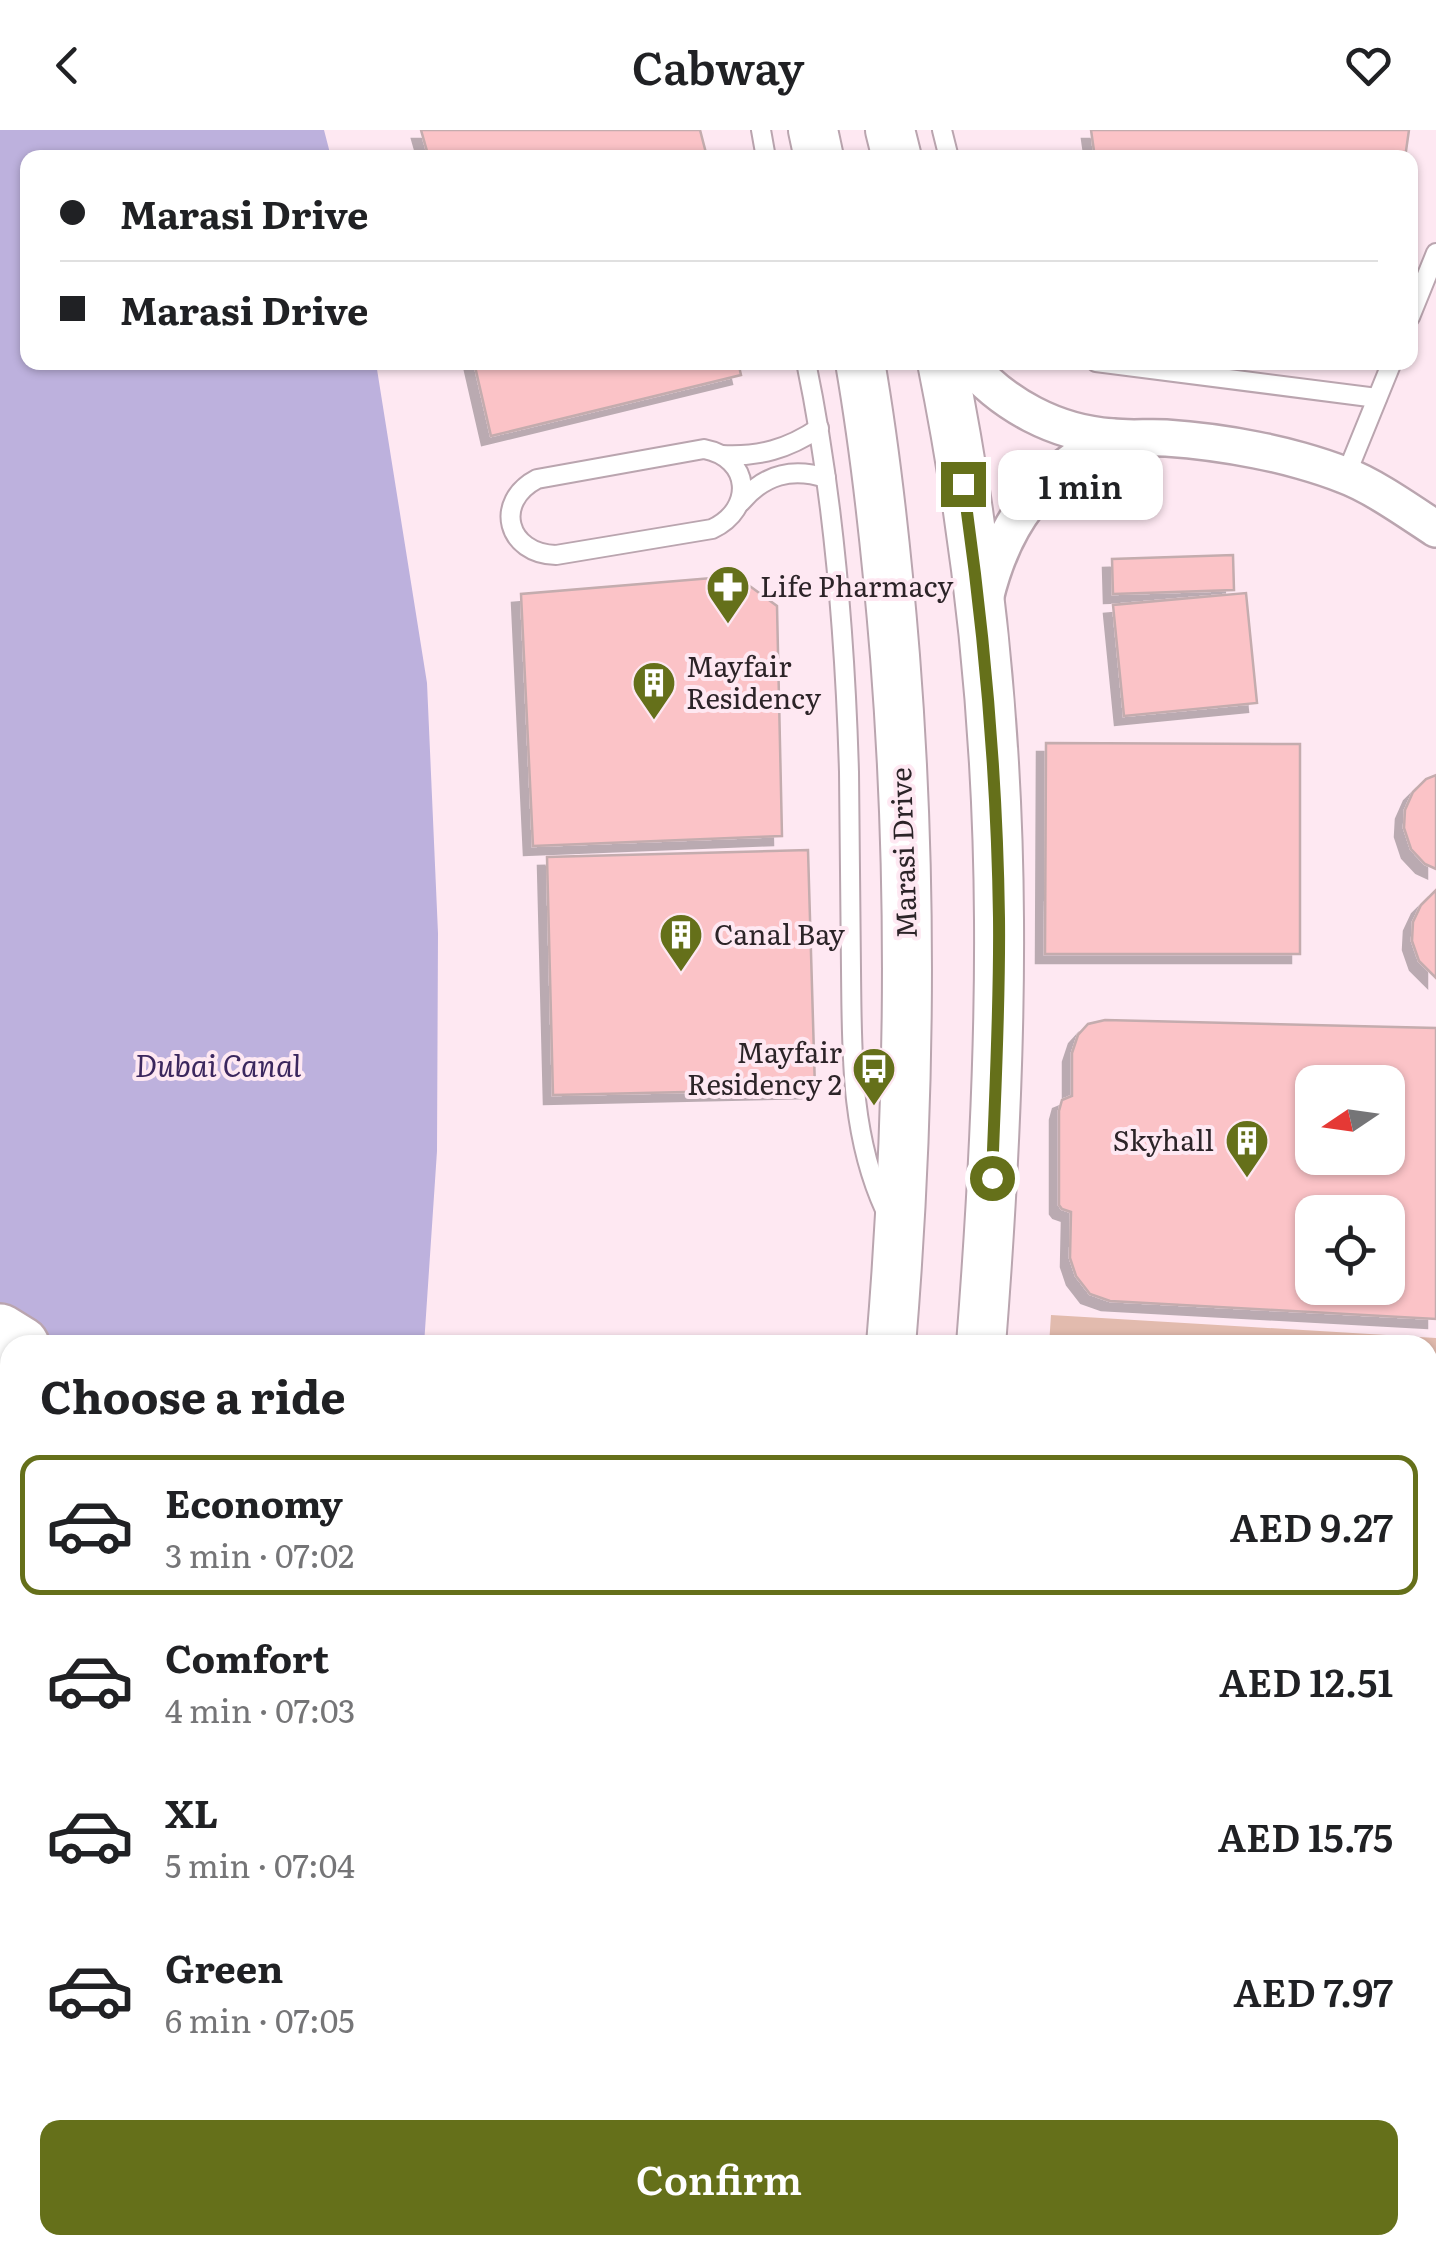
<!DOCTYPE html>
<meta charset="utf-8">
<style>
body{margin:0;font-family:Literata,serif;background:#f2f2f2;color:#202124;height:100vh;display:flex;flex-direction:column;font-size:38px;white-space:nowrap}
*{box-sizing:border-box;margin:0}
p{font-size:32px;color:#757577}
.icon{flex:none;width:55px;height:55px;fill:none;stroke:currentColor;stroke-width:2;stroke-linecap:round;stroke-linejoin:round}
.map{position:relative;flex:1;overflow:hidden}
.details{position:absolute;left:0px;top:1205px;width:1438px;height:920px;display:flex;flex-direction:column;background:#fff;border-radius:30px 30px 0 0;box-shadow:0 2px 8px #0004}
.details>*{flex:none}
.hud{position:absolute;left:20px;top:20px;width:1398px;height:220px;border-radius:20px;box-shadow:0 2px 8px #0004;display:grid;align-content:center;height:220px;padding:0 40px;background:#fff}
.needle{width:65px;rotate:257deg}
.tools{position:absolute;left:1295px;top:935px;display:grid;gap:20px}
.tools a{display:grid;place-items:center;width:110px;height:110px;border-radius:20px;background:#fff;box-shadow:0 2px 8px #0004;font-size:50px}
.end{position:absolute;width:45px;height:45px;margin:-22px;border:12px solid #65701a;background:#fff;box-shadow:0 0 0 5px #fff}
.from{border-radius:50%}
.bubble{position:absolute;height:70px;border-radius:20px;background:#fff;box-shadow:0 2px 8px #0004;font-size:32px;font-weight:600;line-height:70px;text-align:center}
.hud b{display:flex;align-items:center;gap:35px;height:95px;font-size:38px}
.hud b+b{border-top:2px solid #e0e0e0}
.hud i{width:25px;height:25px;background:#202124}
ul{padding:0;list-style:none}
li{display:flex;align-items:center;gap:30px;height:140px;margin:0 20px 15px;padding:0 20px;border:5px solid transparent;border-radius:20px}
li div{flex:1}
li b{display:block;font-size:38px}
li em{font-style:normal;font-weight:600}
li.on{border-color:#65701a}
li>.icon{width:90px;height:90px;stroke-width:1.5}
h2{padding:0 40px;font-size:45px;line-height:120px}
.action{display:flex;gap:20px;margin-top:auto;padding:20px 40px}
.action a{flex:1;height:115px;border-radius:20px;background:#65701a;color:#fff;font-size:40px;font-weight:600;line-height:115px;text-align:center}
header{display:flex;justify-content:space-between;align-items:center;height:130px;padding:0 40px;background:#fff;font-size:45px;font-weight:600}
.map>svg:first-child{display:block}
</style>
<header><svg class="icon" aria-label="back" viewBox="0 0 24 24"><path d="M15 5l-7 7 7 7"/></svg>Cabway<svg class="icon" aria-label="heart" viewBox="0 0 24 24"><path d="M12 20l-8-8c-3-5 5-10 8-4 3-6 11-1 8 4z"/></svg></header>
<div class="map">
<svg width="1436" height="2125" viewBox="0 0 1436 2125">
<defs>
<filter id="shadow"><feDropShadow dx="-9" dy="9" stdDeviation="0" flood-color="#0004"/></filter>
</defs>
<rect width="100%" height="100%" fill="#fee8f2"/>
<polygon fill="#f8dae7" points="293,2115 636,2115 633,2125 290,2125"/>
<polygon fill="#e2bbae" points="1051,1185 1436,1208 1436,1409 1428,1408 1428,1215 1049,1215"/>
<polygon fill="#bdb1dd" points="0,0 324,0 331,27 28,28 28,232 376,233 427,553 438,803 437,1021 424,1215 10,1215 10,2115 227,2115 223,2125 0,2125"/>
<g fill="#fbc3c7" stroke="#c4acae" stroke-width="2.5" fill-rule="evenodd" filter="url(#shadow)">
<polygon points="421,0 700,0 706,23 690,28 429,28"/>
<polygon points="1091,0 1409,0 1405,28 1095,28"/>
<polygon points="474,232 738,232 741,245 491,306"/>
<polygon points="1233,425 1234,460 1113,464 1112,429"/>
<polygon points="736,446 777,476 782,706 533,716 521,464"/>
<polygon points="1246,463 1257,573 1124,586 1113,475"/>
<polygon points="1046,613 1300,614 1300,824 1045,824"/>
<polygon points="1436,645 1436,739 1425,734 1411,719 1404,698 1405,680 1413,662 1426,649"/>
<polygon points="808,720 815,959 553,965 547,727"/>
<polygon points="1436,760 1436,848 1419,831 1412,811 1413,792 1421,775"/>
<path d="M1105,890L1436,898V1189L1110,1171L1090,1164L1076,1146L1070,1128L1071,1082L1062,1079L1059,1075V981L1062,970L1072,966V923L1078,905L1088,894ZM1312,952H1388V1028H1312ZM1312,1082H1388V1158H1312Z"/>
<polygon points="335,2115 446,2115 479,2125 333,2125"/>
<polygon points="446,2115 610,2115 615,2124 584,2118 582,2125 479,2125"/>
<polygon points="943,2116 963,2125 923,2125 933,2118"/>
</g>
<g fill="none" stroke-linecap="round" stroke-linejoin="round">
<defs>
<g id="lane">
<polyline points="761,0 766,28"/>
<polyline points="942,0 949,28"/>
<polyline points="1410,187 1436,123"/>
<path d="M806,232C834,366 845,505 849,642C850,708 850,774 851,840C852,922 850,1004 885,1080"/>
<polyline points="1096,232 1377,268"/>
<path d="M704,319C751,328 755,379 712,399L556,425C507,424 493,372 537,349Z"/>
<path d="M722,325C759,327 788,319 819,298"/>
<polyline points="1346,345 1392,232"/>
<path d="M741,372C764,345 791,337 826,348"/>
<polyline points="649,2125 650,2115"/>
</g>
<g id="street">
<path d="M967,232C1003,275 1056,303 1112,307C1130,309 1148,307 1166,308C1196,310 1226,314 1256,320C1283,325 1319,335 1344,345C1372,355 1410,382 1436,399"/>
<path d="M985,469C1004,390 1040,345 1112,307"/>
</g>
<g id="secondary">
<polyline points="813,0 819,28"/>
<polyline points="890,0 897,28"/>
<path d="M860,232C877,330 887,427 895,526C913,756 910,986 891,1215"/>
<path d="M942,232C979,415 998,604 999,790C1000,932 992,1074 981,1215"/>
<polyline points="1428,2017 1436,2022"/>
<polyline points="1202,2115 1218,2125"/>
<polyline points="710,2125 713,2115"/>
<polyline points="828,2125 832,2115"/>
</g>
<g id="primary">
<polyline points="0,1202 21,1215"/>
<polyline points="0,1283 10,1290"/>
<polyline points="1428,2110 1436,2115"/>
<polyline points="1309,2115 1325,2125"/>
</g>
</defs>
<use href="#lane" stroke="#baa5af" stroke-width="22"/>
<use href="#street" stroke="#baa5af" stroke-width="40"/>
<use href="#secondary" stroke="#baa5af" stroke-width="52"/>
<use href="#primary" stroke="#baa5af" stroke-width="60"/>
<use href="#lane" stroke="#fff" stroke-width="18"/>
<use href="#street" stroke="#fff" stroke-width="35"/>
<use href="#secondary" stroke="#fff" stroke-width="48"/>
<use href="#primary" stroke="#fff" stroke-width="55"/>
</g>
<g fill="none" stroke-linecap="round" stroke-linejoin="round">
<path stroke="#65701a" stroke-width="12" d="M963,354C984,498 997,643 999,788C1000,875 995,962 992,1048"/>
</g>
<defs>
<symbol id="pharmacy-pin" viewBox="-11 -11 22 30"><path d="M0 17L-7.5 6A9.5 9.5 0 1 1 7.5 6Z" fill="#65701a" stroke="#fee8f2"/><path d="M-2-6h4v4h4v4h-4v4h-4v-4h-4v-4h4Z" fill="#fff"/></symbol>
<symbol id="building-pin" viewBox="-11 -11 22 30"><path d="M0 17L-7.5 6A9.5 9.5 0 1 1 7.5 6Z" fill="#65701a" stroke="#fee8f2"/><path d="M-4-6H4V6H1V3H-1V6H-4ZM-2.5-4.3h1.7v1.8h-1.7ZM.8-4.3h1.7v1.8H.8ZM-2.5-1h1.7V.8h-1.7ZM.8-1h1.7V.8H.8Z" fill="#fff"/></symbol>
<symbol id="bus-pin" viewBox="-11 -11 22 30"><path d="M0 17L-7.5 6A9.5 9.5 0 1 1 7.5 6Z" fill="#65701a" stroke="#fee8f2"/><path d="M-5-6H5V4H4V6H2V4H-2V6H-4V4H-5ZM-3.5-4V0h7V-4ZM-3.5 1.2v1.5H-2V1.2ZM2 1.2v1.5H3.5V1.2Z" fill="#fff"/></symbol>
</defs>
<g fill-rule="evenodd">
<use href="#pharmacy-pin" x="703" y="432" width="50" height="68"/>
<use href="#building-pin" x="629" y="528" width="50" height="68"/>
<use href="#building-pin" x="656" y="780" width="50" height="68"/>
<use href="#bus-pin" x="849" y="914" width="50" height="68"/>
<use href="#building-pin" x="1222" y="986" width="50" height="68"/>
</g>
<g text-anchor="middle" stroke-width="8" stroke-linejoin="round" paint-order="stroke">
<g font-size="28" fill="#2c2428" stroke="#fee8f2" text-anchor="start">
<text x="760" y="467">Life Pharmacy</text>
<text x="686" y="547">Mayfair<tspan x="686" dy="32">Residency</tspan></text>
<text x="714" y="815">Canal Bay</text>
<text x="842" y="933" text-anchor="end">Mayfair<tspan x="842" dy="32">Residency 2</tspan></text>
<text x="1214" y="1021" text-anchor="end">Skyhall</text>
</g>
<g font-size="28" fill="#2c2428" stroke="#fee8f2">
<text transform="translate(904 723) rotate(-92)" y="10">Marasi Drive</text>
</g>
<g font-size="30" font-style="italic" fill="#3b275e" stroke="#fee8f2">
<text x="218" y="947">Dubai Canal</text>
</g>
</g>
</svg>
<div class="tools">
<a><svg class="needle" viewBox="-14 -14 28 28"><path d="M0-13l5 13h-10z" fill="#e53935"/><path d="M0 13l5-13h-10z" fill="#757577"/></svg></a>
<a><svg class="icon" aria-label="locate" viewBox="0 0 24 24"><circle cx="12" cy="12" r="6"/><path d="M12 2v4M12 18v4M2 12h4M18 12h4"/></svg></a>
</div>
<i class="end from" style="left:992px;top:1048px"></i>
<i class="end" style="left:963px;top:354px"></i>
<div class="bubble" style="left:998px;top:320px;width:165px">1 min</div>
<div class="hud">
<b><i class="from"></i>Marasi Drive</b>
<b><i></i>Marasi Drive</b>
</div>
<section class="details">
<h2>Choose a ride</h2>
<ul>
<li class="on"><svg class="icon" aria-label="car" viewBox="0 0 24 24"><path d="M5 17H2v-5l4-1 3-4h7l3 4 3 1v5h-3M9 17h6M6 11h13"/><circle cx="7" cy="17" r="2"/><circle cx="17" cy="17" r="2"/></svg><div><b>Economy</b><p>3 min · 07:02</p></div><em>AED 9.27</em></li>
<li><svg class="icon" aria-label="car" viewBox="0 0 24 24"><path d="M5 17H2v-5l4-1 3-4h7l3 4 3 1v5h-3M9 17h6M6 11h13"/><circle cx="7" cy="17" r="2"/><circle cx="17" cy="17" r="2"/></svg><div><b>Comfort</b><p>4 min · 07:03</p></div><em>AED 12.51</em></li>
<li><svg class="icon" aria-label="car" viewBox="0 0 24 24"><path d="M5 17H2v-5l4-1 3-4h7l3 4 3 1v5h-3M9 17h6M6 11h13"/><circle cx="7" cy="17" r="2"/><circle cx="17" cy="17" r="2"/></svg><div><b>XL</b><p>5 min · 07:04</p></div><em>AED 15.75</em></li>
<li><svg class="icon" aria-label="car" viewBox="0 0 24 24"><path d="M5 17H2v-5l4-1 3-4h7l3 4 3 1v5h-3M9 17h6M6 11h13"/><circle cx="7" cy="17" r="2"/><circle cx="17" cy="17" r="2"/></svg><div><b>Green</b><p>6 min · 07:05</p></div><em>AED 7.97</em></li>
</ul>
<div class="action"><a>Confirm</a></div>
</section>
</div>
